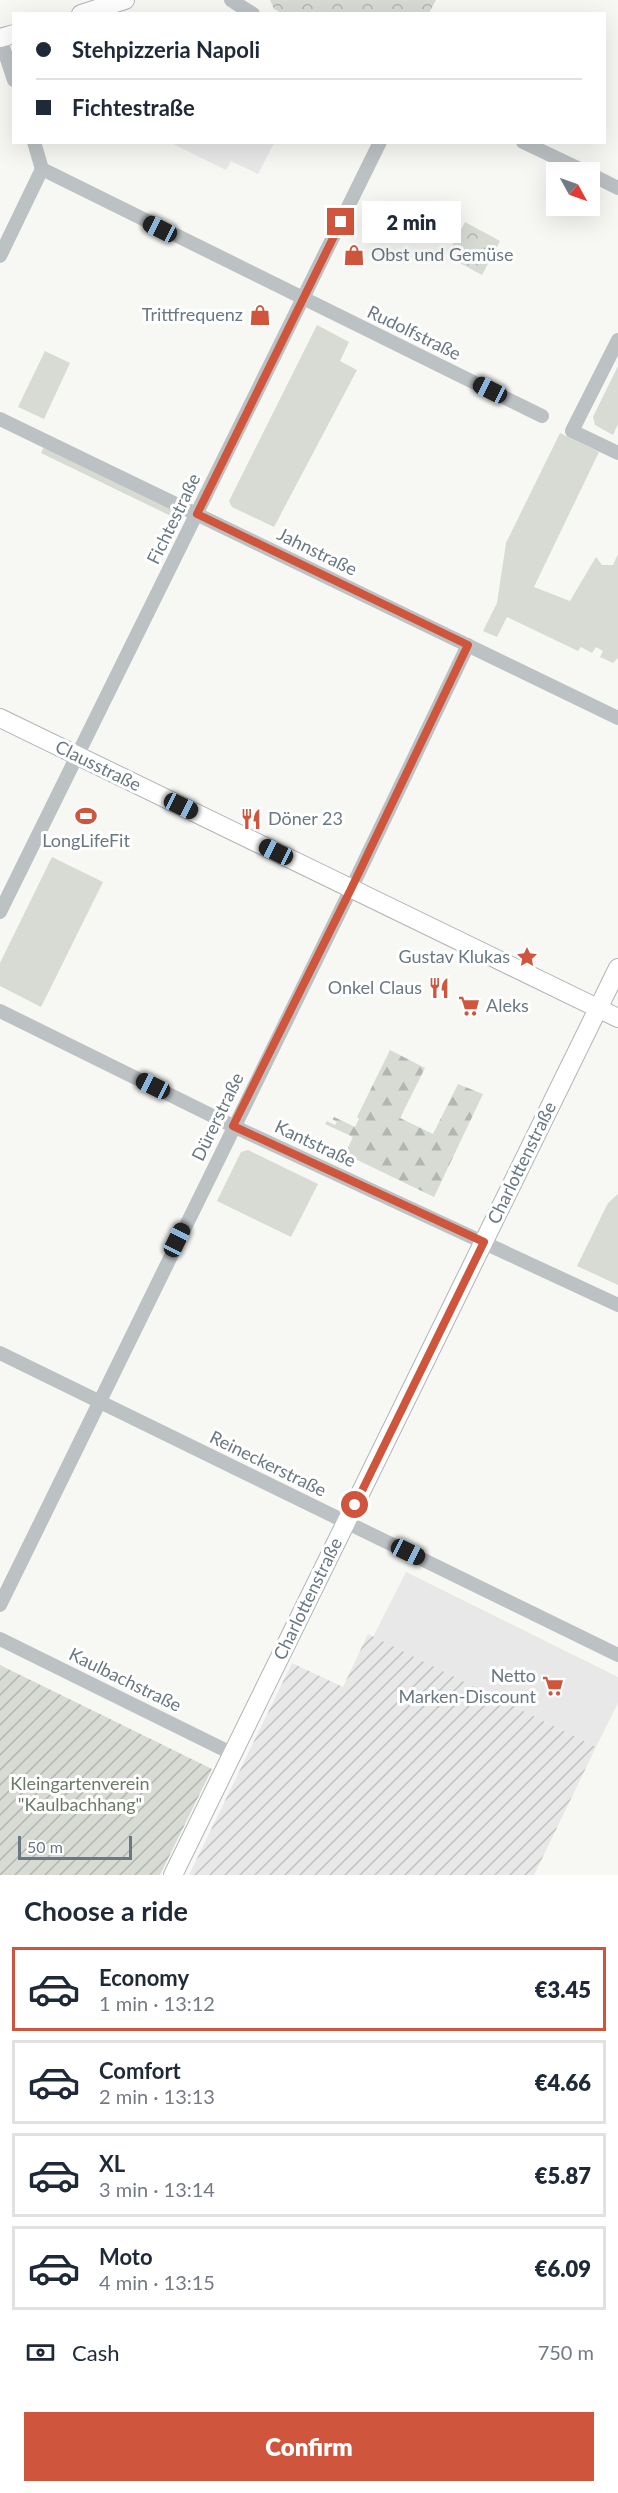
<!DOCTYPE html>
<meta charset="utf-8">
<style>
body{margin:0;font-family:Lato,sans-serif;background:#f2f2f3;color:#1f2937;height:100vh;display:flex;flex-direction:column;font-size:22px;white-space:nowrap}
*{box-sizing:border-box;margin:0}
p{font-size:20px;color:#747a83}
.icon{flex:none;width:33px;height:33px;fill:none;stroke:currentColor;stroke-width:2;stroke-linecap:round;stroke-linejoin:round}
.map{position:relative;height:1875px;overflow:hidden}
.panel{display:flex;flex-direction:column;background:#fff;flex:1}
.panel>*{flex:none}
.top-card{position:absolute;left:12px;top:12px;width:594px;height:132px;border-radius:0px;box-shadow:0 6px 24px #0002;display:grid;align-content:center;height:132px;padding:0 24px;background:#fff}
.needle{width:39px;rotate:130deg}
.tools{position:absolute;left:546px;top:162px;display:grid;gap:12px}
.tools a{display:grid;place-items:center;width:54px;height:54px;border-radius:0px;background:#fff;box-shadow:0 6px 24px #0002;font-size:30px}
.scale{position:absolute;left:18px;bottom:15px;width:114px;box-sizing:border-box;padding-left:6px;border:3px solid #697882;border-top:0;font-size:16px;line-height:21px;white-space:nowrap;color:#697882;-webkit-text-stroke:4px #fff;paint-order:stroke}
.end{position:absolute;width:27px;height:27px;margin:-14px;border:8px solid #cf563c;background:#fff;box-shadow:0 0 0 3px #fff}
.from{border-radius:50%}
.bubble{position:absolute;height:42px;border-radius:0px;background:#fff;box-shadow:0 6px 24px #0002;font-size:20px;font-weight:800;line-height:42px;text-align:center}
.car{position:absolute;width:18px;height:36px;margin:-18px -9px;border-radius:8px;box-shadow:0 0 4px 2px #0007;background:linear-gradient(#222 24%,#8ab4d8 0 40%,#222 0 76%,#8ab4d8 0 86%,#222 0)}
.top-card b{display:flex;align-items:center;gap:21px;height:57px;font-size:22px}
.top-card b+b{border-top:2px solid #e0e1e3}
.top-card i{width:15px;height:15px;background:#1f2937}
ul{padding:0;list-style:none}
li{display:flex;align-items:center;gap:18px;height:84px;margin:0 12px 9px;padding:0 12px;border:3px solid #e0e1e3;border-radius:0px}
li div{flex:1}
li b{display:block;font-size:22px}
li em{font-style:normal;font-weight:800}
li.current{border-color:#cf563c}
li>.icon{width:54px;height:54px;stroke-width:1.5}
h2{padding:0 24px;font-size:27px;line-height:72px}
.pay{display:flex;align-items:center;gap:15px;height:66px;padding:0 24px;font-size:22px}
.pay p{margin-inline-start:auto}
.button{display:flex;gap:12px;margin-top:auto;padding:12px 24px}
.button a{flex:1;height:69px;border-radius:0px;background:#cf563c;color:#fff;font-size:24px;font-weight:800;line-height:69px;text-align:center}
.map>svg:first-child{display:block}
</style>
<div class="map">
<svg width="618" height="1875" viewBox="0 0 618 1875">
<defs>
<pattern id="industrial-furrows" width="10" height="10" patternUnits="userSpaceOnUse" patternTransform="scale(1.5)"><rect width="10" height="10" fill="#e8e8e8"/><path d="M-1 1l2-2M0 10L10 0M9 11l2-2" fill="none" stroke="#c0c1c1"/></pattern>
<pattern id="forest-firs" width="22" height="20" patternUnits="userSpaceOnUse" patternTransform="scale(1.5)"><rect width="22" height="20" fill="#d7dbd4"/><path d="M5 1l3.5 6h-7zM16 11l3.5 6h-7z" fill="#b2b6b1"/></pattern>
<pattern id="park-crowns" width="20" height="18" patternUnits="userSpaceOnUse" patternTransform="scale(1.5)"><rect width="20" height="18" fill="#d7dbd4"/><path d="M2 6a3 3 0 1 1 6 0M12 15a3 3 0 1 1 6 0" fill="none" stroke="#b2b6b1"/></pattern>
<pattern id="garden-furrows" width="10" height="10" patternUnits="userSpaceOnUse" patternTransform="scale(1.5)"><rect width="10" height="10" fill="#d7dbd4"/><path d="M-1 1l2-2M0 10L10 0M9 11l2-2" fill="none" stroke="#b2b6b1"/></pattern>
</defs>
<rect width="100%" height="100%" fill="#f7f7f4"/>
<g fill="#e8e8e8">
<polygon points="171,143 274,143 258,174 231,161 226,170"/>
<polygon points="406,1572 618,1677 618,1703 596,1747 373,1637"/>
</g>
<polygon fill="url(#industrial-furrows)" points="368,1634 596,1747 534,1875 189,1875 292,1663 343,1687"/>
<g fill="#d7dbd4">
<polygon points="317,325 349,342 340,361 357,370 274,527 232,507 229,501"/>
<polygon points="45,351 70,363 44,419 18,407"/>
<polygon points="618,366 618,424 613,435 595,425 593,417"/>
<polygon points="560,433 599,452 534,587 570,601 596,557 602,565 613,565 618,554 618,658 613,663 600,657 603,651 596,647 592,653 581,647 578,651 507,617 497,637 483,631 497,603 506,543"/>
<polygon points="44,447 178,511 175,518 41,453"/>
<polygon points="52,857 103,882 41,1007 0,986 0,963"/>
<polygon points="248,1150 318,1184 291,1237 217,1201 241,1152"/>
<polygon points="618,1194 618,1285 577,1266 608,1203"/>
</g>
<polygon fill="url(#forest-firs)" points="390,1050 425,1068 400,1118 433,1134 458,1084 483,1094 434,1197 345,1154 353,1137 325,1124 327,1121 335,1125 337,1122 332,1119 334,1117 355,1127 359,1119 357,1117"/>
<g fill="url(#park-crowns)">
<polygon points="270,0 436,0 429,13 283,14 274,9"/>
<polygon points="465,222 500,241 482,275 447,256"/>
</g>
<polygon fill="url(#garden-furrows)" points="0,1665 212,1769 160,1875 0,1875"/>
<g fill="none" stroke-linecap="round" stroke-linejoin="round">
<defs>
<g id="secondary">
<polyline points="81,14 125,0"/>
<polyline points="0,38 14,34"/>
<polyline points="0,718 618,1018"/>
<polyline points="173,1875 618,968"/>
</g>
</defs>
<use href="#secondary" stroke="#afb5b9" stroke-width="20"/>
<g stroke="#bcc1c4" stroke-width="14">
<polyline points="231,0 253,14"/>
<polyline points="0,38 14,80"/>
<polyline points="34,142 42,169 542,416"/>
<polyline points="523,142 586,172"/>
<polyline points="590,174 618,188"/>
<polyline points="0,256 42,169"/>
<polyline points="618,340 572,431 618,453"/>
<polyline points="0,419 618,718"/>
<polyline points="0,912 380,142"/>
<polyline points="0,1011 233,1126 618,1305"/>
<polyline points="0,1353 618,1655"/>
<polyline points="0,1605 351,889 468,645"/>
<polyline points="0,1639 233,1754"/>
</g>
<use href="#secondary" stroke="#fff" stroke-width="18"/>
</g>
<g fill="none" stroke-linecap="round" stroke-linejoin="round">
<polyline stroke="#cf563c" stroke-width="8" points="341,222 197,514 468,645 351,889 233,1126 484,1242 355,1505"/>
</g>
<defs>
<symbol id="shop-bare" viewBox="-9 -9 18 18"><path d="M-5-2.5h2.3a2.7 3.5 0 0 1 5.4 0H5L5.5 6h-11ZM-1.5-2.5h3a1.5 2.3 0 0 0-3 0Z" fill="#cf563c" stroke="#fff" stroke-width="2.5" paint-order="stroke"/></symbol>
<symbol id="stadium-bare" viewBox="-9 -9 18 18"><path d="M0-5a6.5 5 0 1 0 0 10a6.5 5 0 1 0 0-10ZM-3.5-1.8h7v3.6h-7Z" fill="#cf563c" stroke="#fff" stroke-width="2.5" paint-order="stroke"/></symbol>
<symbol id="restaurant-bare" viewBox="-9 -9 18 18"><path d="M-5-6h1v4h1v-4h1v4h1v-4h1v5L-1.5 .5V6h-2V.5L-5-1ZM5-6V6H3V1.5H1.5Q1.5-4 5-6Z" fill="#cf563c" stroke="#fff" stroke-width="2.5" paint-order="stroke"/></symbol>
<symbol id="sight-bare" viewBox="-9 -9 18 18"><path d="M0-6L1.8-2.2L6-1.7L2.9 1.2L3.7 5.4L0 3.3L-3.7 5.4L-2.9 1.2L-6-1.7L-1.8-2.2Z" fill="#cf563c" stroke="#fff" stroke-width="2.5" paint-order="stroke"/></symbol>
<symbol id="supermarket-bare" viewBox="-9 -9 18 18"><path d="M-6-5.5h2.5l.6 2H6L4.5 2H-2.5L-4.4-4H-6ZM-1.5 3.2a1.3 1.3 0 1 0 .1 0ZM3 3.2a1.3 1.3 0 1 0 .1 0Z" fill="#cf563c" stroke="#fff" stroke-width="2.5" paint-order="stroke"/></symbol>
</defs>
<g fill-rule="evenodd">
<use href="#shop-bare" x="339" y="240" width="30" height="30"/>
<use href="#shop-bare" x="245" y="300" width="30" height="30"/>
<use href="#stadium-bare" x="71" y="801" width="30" height="30"/>
<use href="#restaurant-bare" x="236" y="804" width="30" height="30"/>
<use href="#sight-bare" x="512" y="942" width="30" height="30"/>
<use href="#restaurant-bare" x="424" y="973" width="30" height="30"/>
<use href="#supermarket-bare" x="454" y="991" width="30" height="30"/>
<use href="#supermarket-bare" x="538" y="1671" width="30" height="30"/>
</g>
<g text-anchor="middle" stroke-width="6" stroke-linejoin="round" paint-order="stroke">
<g font-size="18" fill="#697882" stroke="#fff" text-anchor="end">
<text x="371" y="261" text-anchor="start">Obst und Gemüse</text>
<text x="243" y="321">Trittfrequenz</text>
<text x="268" y="825" text-anchor="start">Döner 23</text>
<text x="86" y="847" text-anchor="middle">LongLifeFit</text>
<text x="510" y="963">Gustav Klukas</text>
<text x="422" y="994">Onkel Claus</text>
<text x="486" y="1012" text-anchor="start">Aleks</text>
<text x="536" y="1682">Netto<tspan x="536" dy="21">Marken-Discount</tspan></text>
</g>
<g font-size="18" fill="#697882" stroke="#fff">
<text transform="translate(414 333) rotate(26)" y="6">Rudolfstraße</text>
<text transform="translate(174 519) rotate(-64)" y="6">Fichtestraße</text>
<text transform="translate(317 552) rotate(26)" y="6">Jahnstraße</text>
<text transform="translate(98 766) rotate(26)" y="6">Clausstraße</text>
<text transform="translate(218 1117) rotate(-64)" y="6">Dürerstraße</text>
<text transform="translate(315 1144) rotate(25)" y="6">Kantstraße</text>
<text transform="translate(522 1163) rotate(-64)" y="6">Charlottenstraße</text>
<text transform="translate(268 1464) rotate(26)" y="6">Reineckerstraße</text>
<text transform="translate(308 1599) rotate(-64)" y="6">Charlottenstraße</text>
<text transform="translate(125 1680) rotate(26)" y="6">Kaulbachstraße</text>
</g>
<g font-size="18" fill="#6c7a67" stroke="#fff">
<text x="80" y="1790">Kleingartenverein<tspan x="80" dy="21">"Kaulbachhang"</tspan></text>
</g>
</g>
</svg>
<div class="tools">
<a><svg class="needle" viewBox="-14 -14 28 28"><path d="M0-13l5 13h-10z" fill="#e53935"/><path d="M0 13l5-13h-10z" fill="#747a83"/></svg></a>
</div>
<div class="scale">50 m</div>
<i class="end from" style="left:355px;top:1505px"></i>
<i class="end" style="left:341px;top:222px"></i>
<div class="bubble" style="left:362px;top:201px;width:99px">2 min</div>
<i class="car" style="left:160px;top:229px;rotate:297deg"></i>
<i class="car" style="left:490px;top:390px;rotate:297deg"></i>
<i class="car" style="left:181px;top:806px;rotate:116deg"></i>
<i class="car" style="left:276px;top:852px;rotate:296deg"></i>
<i class="car" style="left:153px;top:1086px;rotate:296deg"></i>
<i class="car" style="left:177px;top:1240px;rotate:26deg"></i>
<i class="car" style="left:408px;top:1552px;rotate:116deg"></i>
<div class="top-card">
<b><i class="from"></i>Stehpizzeria Napoli</b>
<b><i></i>Fichtestraße</b>
</div>
</div>
<section class="panel">
<h2>Choose a ride</h2>
<ul>
<li class="current"><svg class="icon" aria-label="car" viewBox="0 0 24 24"><path d="M5 17H2v-5l4-1 3-4h7l3 4 3 1v5h-3M9 17h6M6 11h13"/><circle cx="7" cy="17" r="2"/><circle cx="17" cy="17" r="2"/></svg><div><b>Economy</b><p>1 min · 13:12</p></div><em>€3.45</em></li>
<li><svg class="icon" aria-label="car" viewBox="0 0 24 24"><path d="M5 17H2v-5l4-1 3-4h7l3 4 3 1v5h-3M9 17h6M6 11h13"/><circle cx="7" cy="17" r="2"/><circle cx="17" cy="17" r="2"/></svg><div><b>Comfort</b><p>2 min · 13:13</p></div><em>€4.66</em></li>
<li><svg class="icon" aria-label="car" viewBox="0 0 24 24"><path d="M5 17H2v-5l4-1 3-4h7l3 4 3 1v5h-3M9 17h6M6 11h13"/><circle cx="7" cy="17" r="2"/><circle cx="17" cy="17" r="2"/></svg><div><b>XL</b><p>3 min · 13:14</p></div><em>€5.87</em></li>
<li><svg class="icon" aria-label="car" viewBox="0 0 24 24"><path d="M5 17H2v-5l4-1 3-4h7l3 4 3 1v5h-3M9 17h6M6 11h13"/><circle cx="7" cy="17" r="2"/><circle cx="17" cy="17" r="2"/></svg><div><b>Moto</b><p>4 min · 13:15</p></div><em>€6.09</em></li>
</ul>
<div class="pay"><svg class="icon" aria-label="cash" viewBox="0 0 24 24"><path d="M3 7h18v10H3z"/><circle cx="12" cy="12" r="2"/></svg>Cash<p>750 m</p></div>
<div class="button"><a>Confirm</a></div>
</section>
